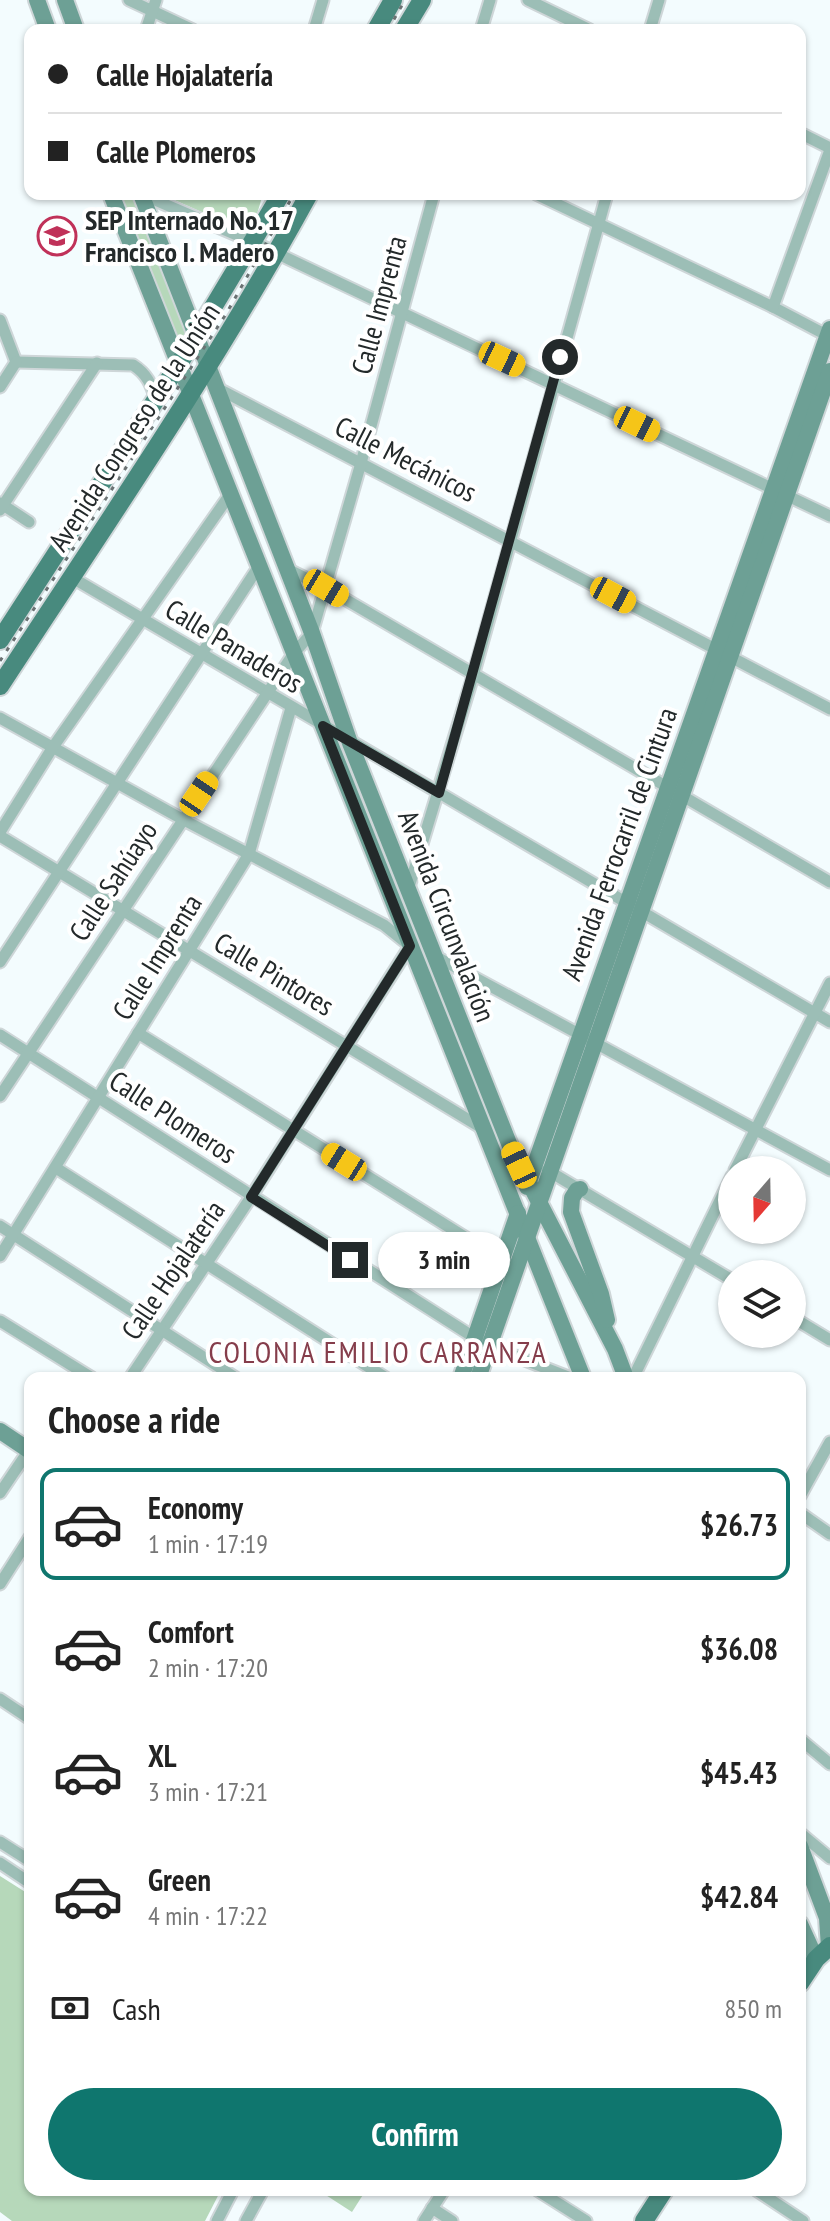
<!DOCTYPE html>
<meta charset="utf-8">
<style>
body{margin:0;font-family:"PT Sans Narrow",sans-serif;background:#f6f6f6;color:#222;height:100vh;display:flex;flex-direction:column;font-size:30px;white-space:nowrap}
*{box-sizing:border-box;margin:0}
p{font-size:26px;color:#767676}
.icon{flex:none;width:44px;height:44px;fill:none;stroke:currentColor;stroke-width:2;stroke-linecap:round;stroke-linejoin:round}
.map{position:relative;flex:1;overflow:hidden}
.details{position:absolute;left:24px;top:1372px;width:782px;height:824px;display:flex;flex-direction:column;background:#fff;border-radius:16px;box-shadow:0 2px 6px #0004}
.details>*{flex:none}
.top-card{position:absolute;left:24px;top:24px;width:782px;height:176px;border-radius:16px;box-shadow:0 2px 6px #0004;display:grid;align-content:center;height:176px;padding:0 24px;background:#fff}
.needle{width:52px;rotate:200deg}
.controls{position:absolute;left:718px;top:1156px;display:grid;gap:16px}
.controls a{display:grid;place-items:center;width:88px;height:88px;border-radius:50%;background:#fff;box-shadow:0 2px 6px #0004;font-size:40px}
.end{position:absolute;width:36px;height:36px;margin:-18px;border:10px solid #23292a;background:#fff;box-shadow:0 0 0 4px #fff}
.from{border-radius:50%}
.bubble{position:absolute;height:56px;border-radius:28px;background:#fff;box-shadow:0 2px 6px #0004;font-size:26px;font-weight:600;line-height:56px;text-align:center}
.car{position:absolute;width:24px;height:48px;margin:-24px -12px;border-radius:10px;box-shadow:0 0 6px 2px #0007;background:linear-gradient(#f5c518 24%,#345 0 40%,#f5c518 0 76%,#345 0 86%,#f5c518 0)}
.top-card b{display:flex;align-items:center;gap:28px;height:76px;font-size:30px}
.top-card b+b{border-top:2px solid #e0e0e0}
.top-card i{width:20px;height:20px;background:#222}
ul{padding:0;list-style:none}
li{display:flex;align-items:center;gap:24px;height:112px;margin:0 16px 12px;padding:0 8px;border:4px solid transparent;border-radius:16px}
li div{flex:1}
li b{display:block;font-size:30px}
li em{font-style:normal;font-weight:600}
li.active{border-color:#0f766e}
li>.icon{width:72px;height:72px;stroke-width:1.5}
h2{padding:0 24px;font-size:36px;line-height:96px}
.pay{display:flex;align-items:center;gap:20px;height:88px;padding:0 24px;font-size:30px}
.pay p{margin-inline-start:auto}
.primary-button{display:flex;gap:16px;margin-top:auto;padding:16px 24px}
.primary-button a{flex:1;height:92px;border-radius:48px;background:#0f766e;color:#fff;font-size:32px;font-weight:600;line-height:92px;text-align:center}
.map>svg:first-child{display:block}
</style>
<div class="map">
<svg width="830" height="2221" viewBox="0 0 830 2221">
<rect width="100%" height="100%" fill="#f3fcfe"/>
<g fill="#b6d8ba">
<polygon points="117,194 136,194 190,337 181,349"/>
<polygon points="161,194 263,194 251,234"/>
<polygon points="0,1876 30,1895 30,2190 221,2190 205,2221 12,2221 0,2212"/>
<polygon points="318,2190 366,2190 352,2212"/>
</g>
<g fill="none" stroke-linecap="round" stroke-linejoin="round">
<defs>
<g id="street">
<polyline points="129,0 193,30"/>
<polyline points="528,0 590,30"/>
<polyline points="146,30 156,0"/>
<polyline points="314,30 323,0"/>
<polyline points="481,30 490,0"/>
<polyline points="650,30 659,0"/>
<polyline points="800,133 830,148"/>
<polyline points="141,194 253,242 830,516"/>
<polyline points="536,194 773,307 830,337"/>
<polyline points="773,307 830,150"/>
<polyline points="0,320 16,362"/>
<path d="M16,362L133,365C147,374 151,384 156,399"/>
<polyline points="0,387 16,362"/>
<polyline points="215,387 830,709"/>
<polyline points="0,503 29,522"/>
<polyline points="0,510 97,363"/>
<polyline points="287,569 326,588 830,882"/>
<polyline points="71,577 830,1022"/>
<polyline points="277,678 287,682 302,671"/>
<polyline points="0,718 182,819 384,925 410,946 251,1197 130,1378"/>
<polyline points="0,832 53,747 231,493"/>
<polyline points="0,836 482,1128"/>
<polyline points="409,887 473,676 607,194"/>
<polyline points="433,955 830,1170"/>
<polyline points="0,962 259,566"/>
<polyline points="138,1033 516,1269"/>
<polyline points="0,1035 475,1338 489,1346 571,1378"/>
<polyline points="0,1096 294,653 312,633 361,463 434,194"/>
<polyline points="56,1168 386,1378"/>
<polyline points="547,1170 732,1280"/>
<polyline points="735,1170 830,983"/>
<polyline points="0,1226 236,1378"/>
<polyline points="0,1256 249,854 291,708"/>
<polyline points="792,1317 830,1340"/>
<polyline points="0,1321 92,1378"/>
<polyline points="633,1378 732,1176"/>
<polyline points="0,1493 29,1450"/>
<polyline points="800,1496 830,1442"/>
<polyline points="800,1513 830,1534"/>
<polyline points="0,1584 30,1537"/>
<polyline points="0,1699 30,1719"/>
<polyline points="800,1739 830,1764"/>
<polyline points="800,1833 830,1858"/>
<polyline points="0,1842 30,1861"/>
<polyline points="0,1863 30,1883"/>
<polyline points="537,2190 586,2221"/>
<polyline points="756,2190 803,2221"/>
<polyline points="432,2208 452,2221"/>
<polyline points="217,2221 233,2190"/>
<polyline points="246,2221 263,2190"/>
<polyline points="424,2221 444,2190"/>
</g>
<g id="secondary">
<polyline points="37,0 48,30"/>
<polyline points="65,0 76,30"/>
<polyline points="111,194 583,1378"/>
<polyline points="141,194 312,633 350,743 510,1146 615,1349 626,1378"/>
<polyline points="527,1187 830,329"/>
<polyline points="580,1189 577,1190 572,1198 571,1212 601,1294 607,1320"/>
<polyline points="461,1378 518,1213"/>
<polyline points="478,1378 830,371"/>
<polyline points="0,1431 30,1451"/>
<polyline points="800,1846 827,1918 829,1947"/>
<polyline points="800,1924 816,1959"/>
</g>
<g id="primary">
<polyline points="376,30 393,0"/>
<polyline points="404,30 422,0"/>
<polyline points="0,640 179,364 281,194"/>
<path d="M0,686C106,524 216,364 309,194"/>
<polyline points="800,1983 816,1959 830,1946"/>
<polyline points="644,2221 664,2190"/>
</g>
</defs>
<use href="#street" stroke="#ced6d8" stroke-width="15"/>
<use href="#secondary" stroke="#ced6d8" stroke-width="20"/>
<use href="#primary" stroke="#ced6d8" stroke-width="22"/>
<use href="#street" stroke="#9cbeb6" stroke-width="11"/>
<use href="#secondary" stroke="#6da095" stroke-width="16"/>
<use href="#primary" stroke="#488a7e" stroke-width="18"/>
<g stroke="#6b7273" stroke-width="3" stroke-dasharray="4 8" stroke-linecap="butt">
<polyline points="388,30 405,0"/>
<polyline points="0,661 226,314 294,194"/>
</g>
</g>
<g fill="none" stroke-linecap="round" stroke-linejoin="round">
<polyline stroke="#23292a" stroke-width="10" points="350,1260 251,1197 410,946 323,726 439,793 560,357"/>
</g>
<defs>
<symbol id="school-ring" viewBox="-11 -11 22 22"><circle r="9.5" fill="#fff" stroke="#c03159" stroke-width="1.5"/><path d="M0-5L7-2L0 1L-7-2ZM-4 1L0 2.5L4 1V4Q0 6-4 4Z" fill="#c03159"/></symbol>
</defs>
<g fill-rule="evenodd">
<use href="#school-ring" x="35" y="214" width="44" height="44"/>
</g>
<g text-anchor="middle" stroke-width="8" stroke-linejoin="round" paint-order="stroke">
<g font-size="28" font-weight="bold" fill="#23292a" stroke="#fff" text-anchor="start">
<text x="85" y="230">SEP Internado No. 17<tspan x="85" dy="32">Francisco I. Madero</tspan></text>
</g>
<g font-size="28" fill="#23292a" stroke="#fff">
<text transform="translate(379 305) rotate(-75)" y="10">Calle Imprenta</text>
<text transform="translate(134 427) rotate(-57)" y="10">Avenida Congreso de la Unión</text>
<text transform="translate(406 459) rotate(27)" y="10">Calle Mecánicos</text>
<text transform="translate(234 646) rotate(31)" y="10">Calle Panaderos</text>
<text transform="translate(619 844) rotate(-70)" y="10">Avenida Ferrocarril de Cintura</text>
<text transform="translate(113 881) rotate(-57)" y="10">Calle Sahúayo</text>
<text transform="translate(447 916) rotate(69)" y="10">Avenida Circunvalación</text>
<text transform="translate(157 957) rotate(-58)" y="10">Calle Imprenta</text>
<text transform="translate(274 974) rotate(31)" y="10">Calle Pintores</text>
<text transform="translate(173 1117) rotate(33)" y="10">Calle Plomeros</text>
<text transform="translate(173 1270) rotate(-56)" y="10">Calle Hojalatería</text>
</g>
<g font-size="30" letter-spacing="2" fill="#853d4b" stroke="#fff">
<text x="378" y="1363">COLONIA EMILIO CARRANZA</text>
</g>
</g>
</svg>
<div class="controls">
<a><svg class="needle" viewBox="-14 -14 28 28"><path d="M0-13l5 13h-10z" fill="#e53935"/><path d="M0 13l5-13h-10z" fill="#767676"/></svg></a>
<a><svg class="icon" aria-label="layers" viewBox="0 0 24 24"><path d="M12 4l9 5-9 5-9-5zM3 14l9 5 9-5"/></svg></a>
</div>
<i class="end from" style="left:560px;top:357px"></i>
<i class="end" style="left:350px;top:1260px"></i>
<div class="bubble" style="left:378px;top:1232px;width:132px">3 min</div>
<i class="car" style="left:502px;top:359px;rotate:115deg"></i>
<i class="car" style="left:637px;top:424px;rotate:116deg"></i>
<i class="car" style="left:326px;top:588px;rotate:121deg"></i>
<i class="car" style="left:613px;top:595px;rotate:118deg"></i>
<i class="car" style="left:199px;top:794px;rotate:34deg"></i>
<i class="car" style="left:344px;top:1162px;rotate:302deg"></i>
<i class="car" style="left:519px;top:1165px;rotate:335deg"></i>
<div class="top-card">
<b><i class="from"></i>Calle Hojalatería</b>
<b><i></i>Calle Plomeros</b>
</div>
<section class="details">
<h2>Choose a ride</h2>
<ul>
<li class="active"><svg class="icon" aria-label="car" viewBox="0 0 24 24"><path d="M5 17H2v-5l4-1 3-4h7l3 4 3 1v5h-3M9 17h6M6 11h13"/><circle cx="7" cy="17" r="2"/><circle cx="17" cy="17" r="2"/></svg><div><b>Economy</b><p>1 min · 17:19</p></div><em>$26.73</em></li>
<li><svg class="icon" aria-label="car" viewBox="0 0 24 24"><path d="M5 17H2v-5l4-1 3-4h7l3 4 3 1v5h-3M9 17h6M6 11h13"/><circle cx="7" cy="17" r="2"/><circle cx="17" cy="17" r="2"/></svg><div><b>Comfort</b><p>2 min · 17:20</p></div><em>$36.08</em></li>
<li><svg class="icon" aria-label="car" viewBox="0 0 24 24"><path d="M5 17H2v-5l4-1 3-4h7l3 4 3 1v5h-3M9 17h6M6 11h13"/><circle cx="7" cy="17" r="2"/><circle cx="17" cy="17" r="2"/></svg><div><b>XL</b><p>3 min · 17:21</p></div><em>$45.43</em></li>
<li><svg class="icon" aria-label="car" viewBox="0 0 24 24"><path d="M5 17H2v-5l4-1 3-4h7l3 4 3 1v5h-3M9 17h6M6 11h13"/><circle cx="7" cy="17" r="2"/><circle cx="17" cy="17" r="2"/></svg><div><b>Green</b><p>4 min · 17:22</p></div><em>$42.84</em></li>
</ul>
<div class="pay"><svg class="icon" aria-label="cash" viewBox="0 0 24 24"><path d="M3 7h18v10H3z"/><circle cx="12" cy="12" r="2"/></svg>Cash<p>850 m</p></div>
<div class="primary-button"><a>Confirm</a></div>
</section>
</div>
